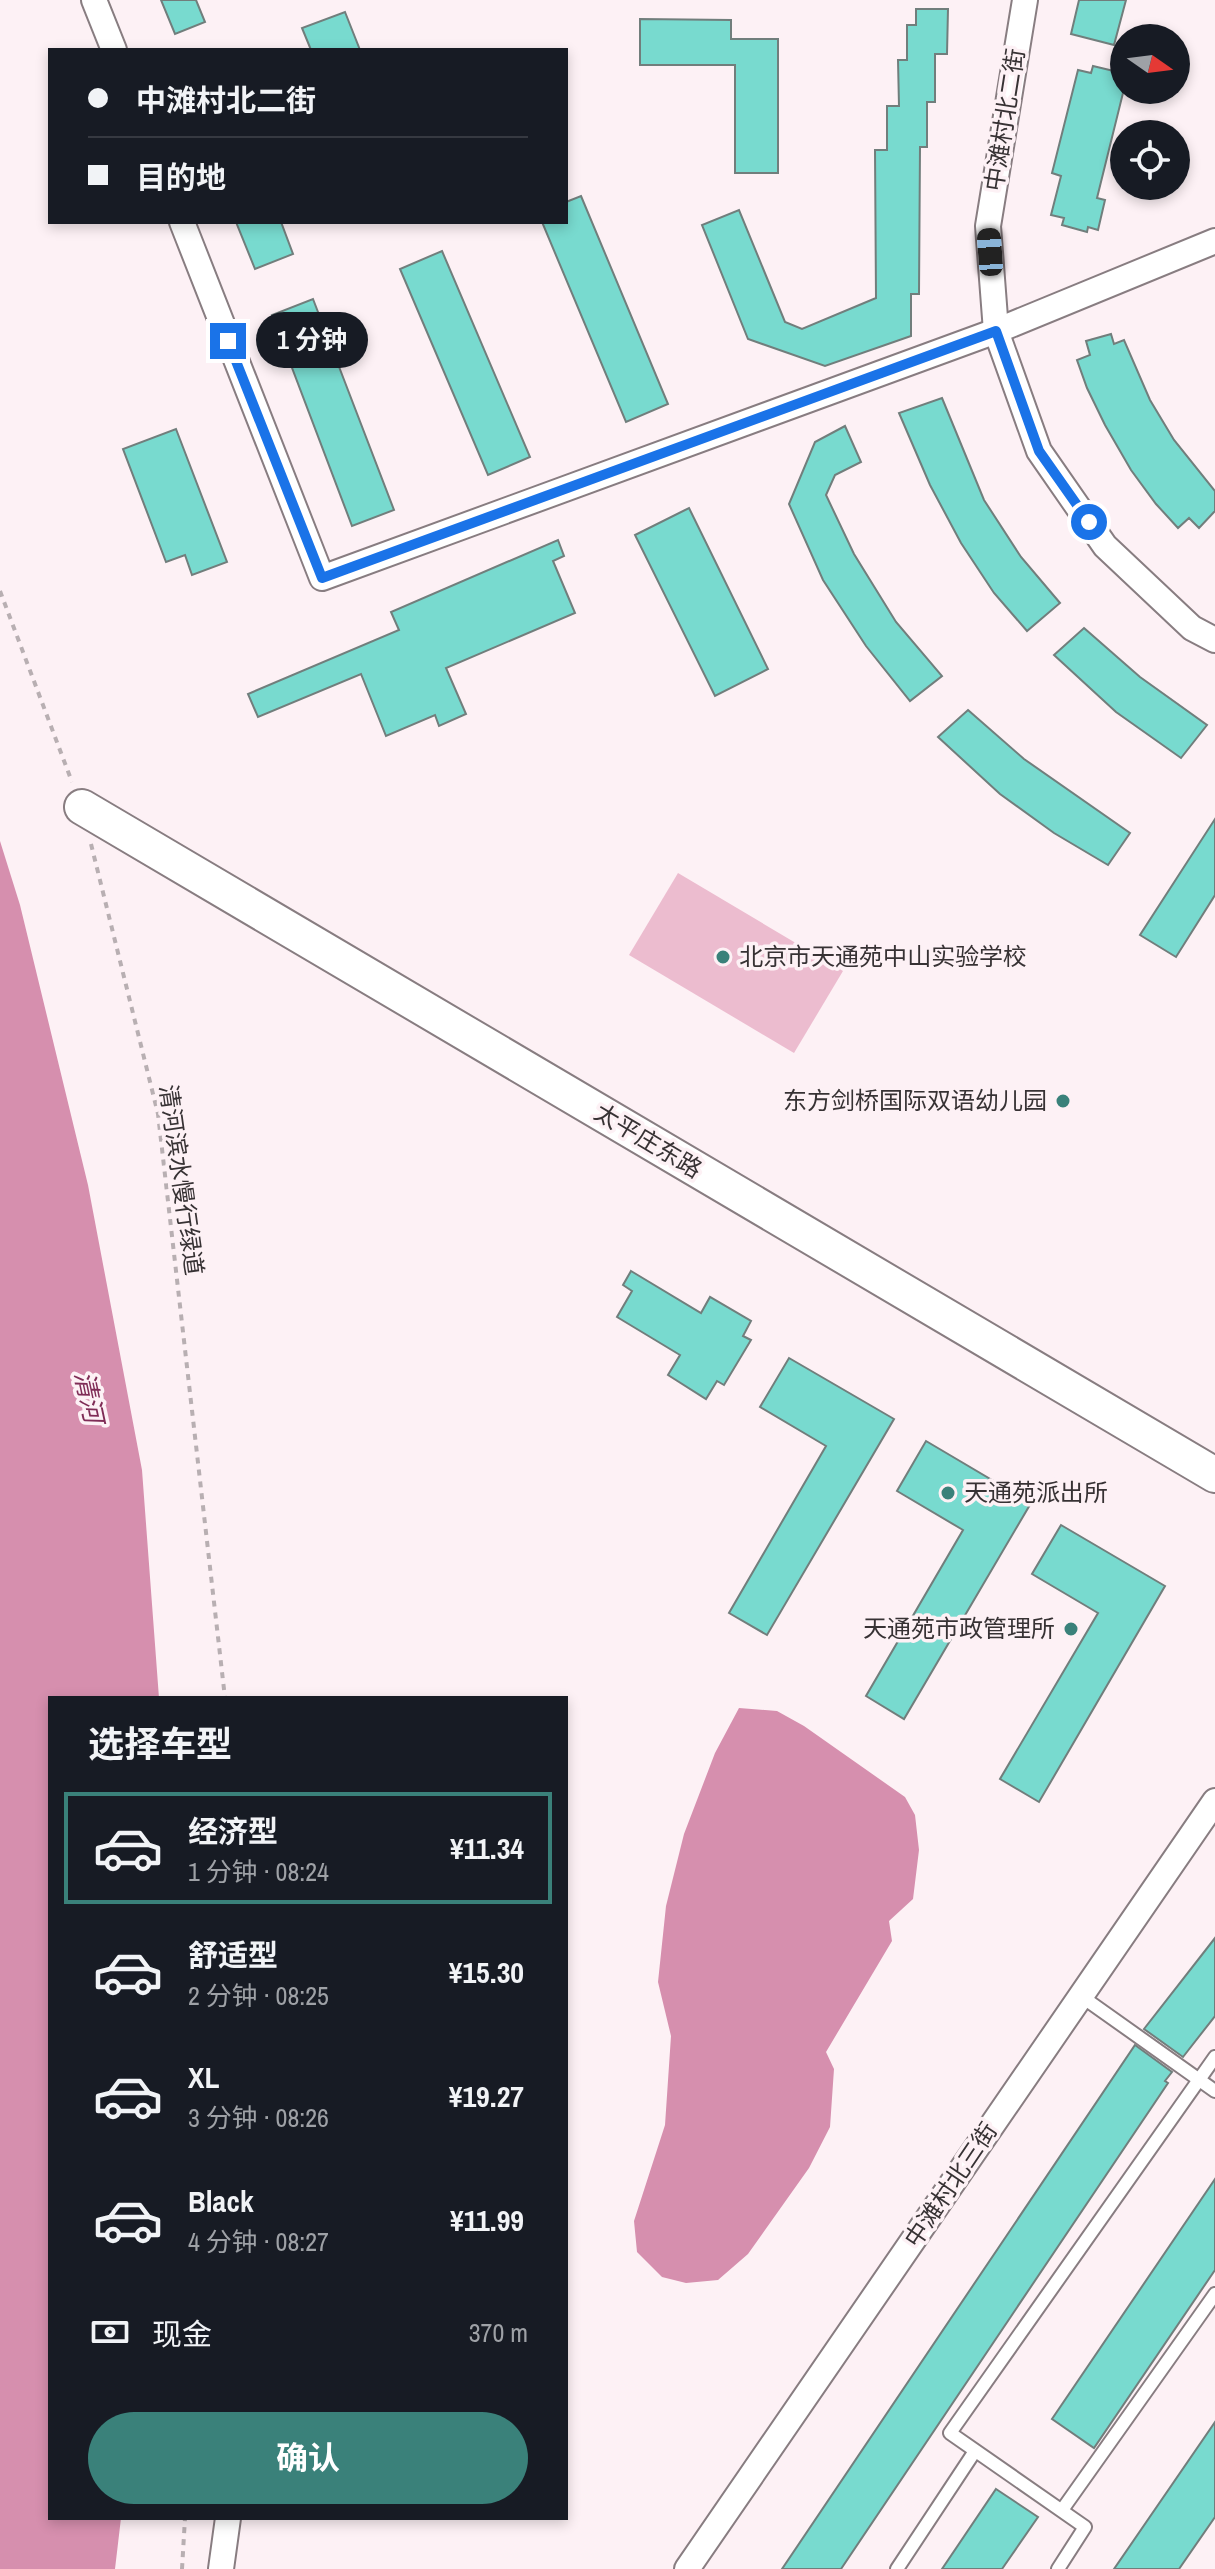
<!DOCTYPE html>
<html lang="zh">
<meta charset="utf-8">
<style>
body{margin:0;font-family:"Archivo Narrow","Noto Sans SC",sans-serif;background:#20242c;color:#f1f3f6;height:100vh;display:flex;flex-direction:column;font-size:30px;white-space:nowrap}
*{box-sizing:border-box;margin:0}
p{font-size:26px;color:#9ea1a6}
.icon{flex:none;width:44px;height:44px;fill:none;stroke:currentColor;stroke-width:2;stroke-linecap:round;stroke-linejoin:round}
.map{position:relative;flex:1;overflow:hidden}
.sheet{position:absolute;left:48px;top:1696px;width:520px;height:824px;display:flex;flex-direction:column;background:#171b24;border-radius:0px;box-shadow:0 4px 12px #0003}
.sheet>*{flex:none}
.banner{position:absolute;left:48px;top:48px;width:520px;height:176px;border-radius:0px;box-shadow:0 4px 12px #0003;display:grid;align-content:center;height:176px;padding:0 40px;background:#171b24}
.needle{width:52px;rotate:104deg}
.fabs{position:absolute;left:1110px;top:24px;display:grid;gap:16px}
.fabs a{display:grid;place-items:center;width:80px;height:80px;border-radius:50%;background:#171b24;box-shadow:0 4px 12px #0003;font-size:40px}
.end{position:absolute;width:36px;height:36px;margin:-18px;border:10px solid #1a73e8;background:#fff;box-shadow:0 0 0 4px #fff}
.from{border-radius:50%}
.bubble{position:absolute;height:56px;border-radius:28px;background:#171b24;box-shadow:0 4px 12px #0003;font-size:26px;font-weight:700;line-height:56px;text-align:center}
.car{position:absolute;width:24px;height:48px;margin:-24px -12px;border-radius:10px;box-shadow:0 0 6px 2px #0007;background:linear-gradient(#222 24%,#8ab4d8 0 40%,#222 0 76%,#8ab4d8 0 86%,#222 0)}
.banner b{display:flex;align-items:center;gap:28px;height:76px;font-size:30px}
.banner b+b{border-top:2px solid #363941}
.banner i{width:20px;height:20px;background:#f1f3f6}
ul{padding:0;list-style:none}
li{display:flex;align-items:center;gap:24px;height:112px;margin:0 16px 12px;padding:0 24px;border:4px solid transparent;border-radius:0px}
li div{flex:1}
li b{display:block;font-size:30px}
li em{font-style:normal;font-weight:700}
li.current{border-color:#3a817a}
li>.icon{width:72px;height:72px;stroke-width:1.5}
h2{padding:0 40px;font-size:36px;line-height:96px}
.pay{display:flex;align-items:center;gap:20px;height:88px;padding:0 40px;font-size:30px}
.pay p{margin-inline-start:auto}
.action{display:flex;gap:16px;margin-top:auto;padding:16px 40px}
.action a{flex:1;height:92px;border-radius:48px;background:#3a817a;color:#fff;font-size:32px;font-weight:700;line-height:92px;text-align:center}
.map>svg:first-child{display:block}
</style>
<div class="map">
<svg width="1215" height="2569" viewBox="0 0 1215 2569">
<rect width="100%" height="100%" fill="#fdf1f5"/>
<polygon fill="#ecbccf" points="678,873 843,971 794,1053 629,955"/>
<g fill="#d68fae">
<polygon points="0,841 20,905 88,1185 142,1470 159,1698 50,1698 50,2518 121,2518 115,2569 0,2569"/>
<polygon points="739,1708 777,1711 804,1726 905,1797 915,1815 919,1850 913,1899 889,1921 892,1941 826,2052 834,2069 830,2127 809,2168 748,2254 718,2280 686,2283 662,2277 637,2252 634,2221 665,2125 671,2036 658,1982 666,1906 684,1834 715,1753"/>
</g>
<g fill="#78dacf" stroke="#717e7c" stroke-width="2">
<polygon points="161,0 196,0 205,22 175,34"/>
<polygon points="1079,0 1126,0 1114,45 1071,34"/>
<polygon points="916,9 948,9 947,54 935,54 935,102 927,102 927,147 920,147 919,294 911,294 911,336 825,366 748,339 702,225 739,210 785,322 802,329 876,298 875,150 887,150 887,106 899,106 898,60 907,60 907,25 916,25"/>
<polygon points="345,12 360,50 311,50 302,28"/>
<polygon points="640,19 731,20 731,39 778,39 778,173 735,173 735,65 640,65"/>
<polygon points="1093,66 1118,72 1117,77 1124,79 1124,89 1097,198 1105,200 1098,230 1088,227 1087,232 1062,225 1064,218 1051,215 1061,176 1052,173 1078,70 1091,73"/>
<polygon points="581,196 668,404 626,422 542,222 566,222 566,202"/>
<polygon points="236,222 281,222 293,254 255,269"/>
<polygon points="442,251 530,457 488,475 400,269"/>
<polygon points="313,299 394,510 352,526 272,315"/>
<polygon points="1111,334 1114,344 1124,340 1150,400 1174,440 1215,491 1215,511 1199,528 1189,518 1178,528 1156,504 1131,470 1105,425 1087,388 1077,360 1090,355 1086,341"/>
<polygon points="942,398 984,500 1021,557 1060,603 1027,631 994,593 961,543 930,485 899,413"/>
<polygon points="845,426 861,462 835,475 826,495 854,554 896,622 942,676 910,701 866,646 823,580 789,504 815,442"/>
<polygon points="176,429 227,562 192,575 185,555 166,562 123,449"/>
<polygon points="689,508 768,669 715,696 635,535"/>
<polygon points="558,540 564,556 553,561 575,613 446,668 466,714 439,726 435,715 386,736 361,674 258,717 248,694 399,630 391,612"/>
<polygon points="1084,628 1140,677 1207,725 1181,758 1116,712 1054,655"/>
<polygon points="968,710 1024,759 1130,833 1108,865 1054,833 1000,794 938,737"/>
<polygon points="1215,819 1215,895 1176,957 1140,935"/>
<polygon points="631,1271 701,1313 710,1297 751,1321 743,1336 751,1340 724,1385 717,1381 706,1399 668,1375 680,1355 617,1317 632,1291 623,1285"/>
<polygon points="789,1358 894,1419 767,1635 729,1613 826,1446 760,1407"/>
<polygon points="926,1441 1031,1503 904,1719 866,1696 963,1530 897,1491"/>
<polygon points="1061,1525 1165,1586 1039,1802 1000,1779 1098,1613 1032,1574"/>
<polygon points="1215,1938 1215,2016 1183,2057 1144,2029"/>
<polygon points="1135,2045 1172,2072 1165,2081 1168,2083 841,2569 782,2569"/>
<polygon points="1215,2179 1215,2270 1094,2448 1052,2419"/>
<polygon points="1215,2422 1215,2517 1179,2569 1114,2569"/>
<polygon points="996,2489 1038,2517 1002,2569 942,2569"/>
</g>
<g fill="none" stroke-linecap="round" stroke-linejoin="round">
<defs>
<g id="lane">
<polyline points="1081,1996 1215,2091"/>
<polyline points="1062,2510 1215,2294"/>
<polyline points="897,2569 975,2451"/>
<polyline points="1058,2569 1085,2527 950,2433 1215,2057"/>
</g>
<g id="street">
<polyline points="94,0 114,50"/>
<polyline points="1025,0 988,226 996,331 1039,451 1105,546 1192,628 1215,640"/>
<polyline points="182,222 322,578 996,331 1215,241"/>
<polyline points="221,2569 228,2518"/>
<polyline points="687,2569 1215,1801"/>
</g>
<polyline id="secondary" points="82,807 1215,1475"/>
</defs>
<use href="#lane" stroke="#887d81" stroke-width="16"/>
<use href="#street" stroke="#887d81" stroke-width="28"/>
<use href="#secondary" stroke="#887d81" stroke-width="38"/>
<g stroke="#b8afb2" stroke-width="4" stroke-dasharray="6 6" stroke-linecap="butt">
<polyline points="0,591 72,782"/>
<polyline points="91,844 158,1114 225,1698"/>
<polyline points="182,2569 185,2518"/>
</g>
<use href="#lane" stroke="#fff" stroke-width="12"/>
<use href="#street" stroke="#fff" stroke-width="24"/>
<use href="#secondary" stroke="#fff" stroke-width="34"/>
</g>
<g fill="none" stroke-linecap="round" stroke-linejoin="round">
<polyline stroke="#1a73e8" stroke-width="10" points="228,341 322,578 996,331 1039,451 1089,522"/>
</g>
<g fill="#3a817a" stroke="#fdf1f5" stroke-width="3">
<circle cx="723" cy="957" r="8"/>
<circle cx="1063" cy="1101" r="8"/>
<circle cx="948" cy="1493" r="8"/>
<circle cx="1071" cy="1629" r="8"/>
</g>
<g text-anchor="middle" stroke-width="7" stroke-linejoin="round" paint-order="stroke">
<g font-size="24" fill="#373234" stroke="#fdf1f5">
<text transform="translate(1005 120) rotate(-81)" y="8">中滩村北二街</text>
<text transform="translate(648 1141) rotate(31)" y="8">太平庄东路</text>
<text transform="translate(181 1180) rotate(82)" y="8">清河滨水慢行绿道</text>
<text transform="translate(951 2185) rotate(-56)" y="8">中滩村北三街</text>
</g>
<g font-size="24" fill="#373234" stroke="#fdf1f5" text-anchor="start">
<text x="739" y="965">北京市天通苑中山实验学校</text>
<text x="1047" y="1109" text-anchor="end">东方剑桥国际双语幼儿园</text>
<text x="964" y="1501">天通苑派出所</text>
<text x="1055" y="1637" text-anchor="end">天通苑市政管理所</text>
</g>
<g font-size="26" font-style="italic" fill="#7f2c56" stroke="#fdf1f5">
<text transform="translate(89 1397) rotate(78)" y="9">清河</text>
</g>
</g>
</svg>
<div class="fabs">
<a><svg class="needle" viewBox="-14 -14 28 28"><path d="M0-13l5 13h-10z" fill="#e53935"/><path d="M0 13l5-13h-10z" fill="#9ea1a6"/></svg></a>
<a><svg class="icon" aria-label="locate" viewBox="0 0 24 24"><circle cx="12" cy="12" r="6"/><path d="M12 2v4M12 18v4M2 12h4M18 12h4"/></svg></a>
</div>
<i class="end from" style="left:1089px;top:522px"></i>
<i class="end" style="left:228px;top:341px"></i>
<div class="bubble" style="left:256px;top:312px;width:112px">1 分钟</div>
<i class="car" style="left:990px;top:252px;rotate:356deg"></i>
<div class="banner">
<b><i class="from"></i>中滩村北二街</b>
<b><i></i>目的地</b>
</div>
<section class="sheet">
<h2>选择车型</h2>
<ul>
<li class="current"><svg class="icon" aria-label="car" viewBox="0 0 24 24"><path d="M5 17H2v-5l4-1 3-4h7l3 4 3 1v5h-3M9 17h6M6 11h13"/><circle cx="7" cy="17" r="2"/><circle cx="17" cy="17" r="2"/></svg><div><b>经济型</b><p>1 分钟 · 08:24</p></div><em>¥11.34</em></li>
<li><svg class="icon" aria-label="car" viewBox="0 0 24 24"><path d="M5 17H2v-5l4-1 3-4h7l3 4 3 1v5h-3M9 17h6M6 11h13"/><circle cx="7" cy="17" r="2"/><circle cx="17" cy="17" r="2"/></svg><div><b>舒适型</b><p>2 分钟 · 08:25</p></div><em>¥15.30</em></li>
<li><svg class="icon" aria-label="car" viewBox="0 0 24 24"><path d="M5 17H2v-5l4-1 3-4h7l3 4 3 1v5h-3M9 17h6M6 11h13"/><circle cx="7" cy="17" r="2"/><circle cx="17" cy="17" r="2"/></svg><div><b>XL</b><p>3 分钟 · 08:26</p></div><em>¥19.27</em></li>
<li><svg class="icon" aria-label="car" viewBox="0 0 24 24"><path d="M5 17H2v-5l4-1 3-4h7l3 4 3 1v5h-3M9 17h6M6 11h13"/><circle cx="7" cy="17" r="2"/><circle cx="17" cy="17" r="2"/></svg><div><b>Black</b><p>4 分钟 · 08:27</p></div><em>¥11.99</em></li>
</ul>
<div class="pay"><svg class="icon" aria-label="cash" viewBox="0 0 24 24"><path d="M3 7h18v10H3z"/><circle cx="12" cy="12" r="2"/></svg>现金<p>370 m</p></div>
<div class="action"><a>确认</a></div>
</section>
</div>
